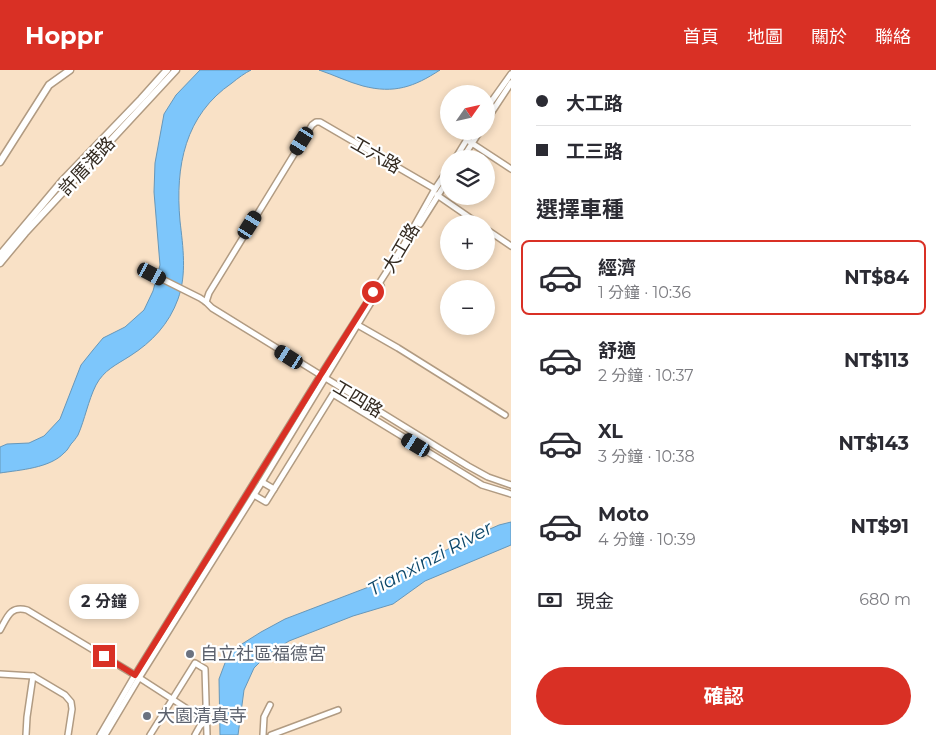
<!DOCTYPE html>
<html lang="zh-TW">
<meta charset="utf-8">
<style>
body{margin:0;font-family:Montserrat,"Noto Sans TC",sans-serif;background:#f2f2f3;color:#2b2b33;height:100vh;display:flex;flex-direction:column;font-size:19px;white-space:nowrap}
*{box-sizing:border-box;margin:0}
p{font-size:16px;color:#7c7c81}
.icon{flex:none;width:28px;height:28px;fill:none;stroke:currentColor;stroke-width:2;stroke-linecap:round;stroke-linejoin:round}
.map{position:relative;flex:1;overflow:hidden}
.details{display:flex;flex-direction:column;background:#fff;width:425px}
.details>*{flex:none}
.banner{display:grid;align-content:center;height:110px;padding:0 25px;background:#fff}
.needle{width:32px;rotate:56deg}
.controls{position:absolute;left:440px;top:15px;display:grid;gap:10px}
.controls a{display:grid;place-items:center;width:55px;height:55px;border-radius:50%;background:#fff;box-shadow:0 2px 8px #0003;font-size:25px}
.end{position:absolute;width:22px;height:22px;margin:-11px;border:6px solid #d93025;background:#fff;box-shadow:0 0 0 2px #fff}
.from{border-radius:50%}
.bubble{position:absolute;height:35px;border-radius:18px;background:#fff;box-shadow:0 2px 8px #0003;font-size:16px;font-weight:700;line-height:35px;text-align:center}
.car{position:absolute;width:15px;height:30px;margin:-15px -8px;border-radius:6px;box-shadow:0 0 4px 1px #0007;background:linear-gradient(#222 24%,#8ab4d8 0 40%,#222 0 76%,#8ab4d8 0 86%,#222 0)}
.banner b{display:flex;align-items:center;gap:18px;height:48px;font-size:19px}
.banner b+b{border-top:1px solid #e1e1e2}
.banner i{width:12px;height:12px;background:#2b2b33}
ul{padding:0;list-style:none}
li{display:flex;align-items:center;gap:15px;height:75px;margin:0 10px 8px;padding:0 15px;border:2px solid transparent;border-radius:8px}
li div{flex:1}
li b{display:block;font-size:19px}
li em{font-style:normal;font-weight:700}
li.current{border-color:#d93025}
li>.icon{width:45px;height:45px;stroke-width:1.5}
h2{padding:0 25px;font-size:22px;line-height:60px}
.pay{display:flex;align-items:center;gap:12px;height:55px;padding:0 25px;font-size:19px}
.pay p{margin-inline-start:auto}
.action{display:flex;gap:10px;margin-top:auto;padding:10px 25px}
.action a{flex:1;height:58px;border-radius:30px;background:#d93025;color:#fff;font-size:20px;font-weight:700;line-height:58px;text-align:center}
header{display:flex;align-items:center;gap:30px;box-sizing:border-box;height:70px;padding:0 25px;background:#d93025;color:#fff}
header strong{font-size:24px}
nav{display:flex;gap:28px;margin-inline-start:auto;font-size:18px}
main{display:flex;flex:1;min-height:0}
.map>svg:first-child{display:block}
</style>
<header>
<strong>Hoppr</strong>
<nav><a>首頁</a><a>地圖</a><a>關於</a><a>聯絡</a></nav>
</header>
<main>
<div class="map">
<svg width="511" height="665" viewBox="0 0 511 665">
<rect width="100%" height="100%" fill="#f9e1c6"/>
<g fill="#7dc6fb" stroke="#6797b9">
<path d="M200,0H251C245,3 238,8 232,13C185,45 175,96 180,151C183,177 187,204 178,229C169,254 152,272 130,286C116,295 104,300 96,315C88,331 85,349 78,365C76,368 74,371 71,374C69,377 67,381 64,383C50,398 20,400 0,403V377L7,374L29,373L44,366L60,349L81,295L93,280L103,268L125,257L144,240L153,221L160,195L154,122L155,93L164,44L176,25Z"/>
<path d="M319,0H440C414,17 394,24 363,16C348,12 334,5 319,0Z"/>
<polygon points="511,452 511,475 425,511 393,534 353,546 289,571 267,585 254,598 244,620 238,665 220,665 219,609 225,593 234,579 261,562 285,549 387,510 474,466 499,455"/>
</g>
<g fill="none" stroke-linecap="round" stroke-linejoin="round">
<defs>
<g id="minor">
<polyline points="486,39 511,4"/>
<polyline points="486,51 511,13"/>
<polyline points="467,70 511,99"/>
<polyline points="455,89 472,61"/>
<polyline points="462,89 480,61"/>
<polyline points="437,125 479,154"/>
<polyline points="420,154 449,108"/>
<polyline points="486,159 511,176"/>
<polyline points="148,202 200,228 206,232 212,238 468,396 488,407 511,415"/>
<polyline points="206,232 209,223 312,55 316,52 320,52 435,119"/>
<polyline points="356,254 398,278 505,345"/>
<polyline points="262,412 274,419"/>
<polyline points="254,425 266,432 333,324 482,415 511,424"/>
<path d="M0,560C7,548 10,535 27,540L135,605L206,651"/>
<polyline points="0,604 33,606 65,625 71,632 72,639 68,665"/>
<polyline points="26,665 27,647 33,606"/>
<polyline points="100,665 135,605 320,306 403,176 435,119 449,98"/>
<polyline points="105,665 139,608 262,412 381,216"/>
<polyline points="150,665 195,593 205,599 207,665"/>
<polyline points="195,665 200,656 206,651"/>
<polyline points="263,665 264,647 270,635"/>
<polyline points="271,665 338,640"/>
</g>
<g id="tertiary">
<polyline points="0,92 49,15 70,0"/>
<polyline points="0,185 63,110 141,29 167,0"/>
<polyline points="0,193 25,163 176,0"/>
</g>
</defs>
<use href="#minor" stroke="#b19b82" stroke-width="8"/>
<use href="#tertiary" stroke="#b19b82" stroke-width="9"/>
<use href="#minor" stroke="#fff" stroke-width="5"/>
<use href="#tertiary" stroke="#fff" stroke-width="6"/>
</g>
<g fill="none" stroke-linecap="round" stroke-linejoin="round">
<polyline stroke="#d93025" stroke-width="6" points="104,586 135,605 320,306 373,222"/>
</g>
<g fill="#6b7280" stroke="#fff" stroke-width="2">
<circle cx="190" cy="584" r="5"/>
<circle cx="147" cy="646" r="5"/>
</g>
<g text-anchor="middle" stroke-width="4.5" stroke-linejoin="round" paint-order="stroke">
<g font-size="18" fill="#332a20" stroke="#fff">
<text transform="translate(376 85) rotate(30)" y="6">工六路</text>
<text transform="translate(87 96) rotate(-47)" y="6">許厝港路</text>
<text transform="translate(401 178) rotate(-59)" y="6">大工路</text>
<text transform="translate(358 329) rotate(31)" y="6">工四路</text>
</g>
<g font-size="18" fill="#5b616d" stroke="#fff" text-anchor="start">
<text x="200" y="590">自立社區福德宮</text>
<text x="157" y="652">大園清真寺</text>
</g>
<g font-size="19" font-style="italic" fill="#0d4769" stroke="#fff">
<text transform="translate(430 488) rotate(-28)" y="7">Tianxinzi River</text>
</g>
</g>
</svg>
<div class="controls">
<a><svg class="needle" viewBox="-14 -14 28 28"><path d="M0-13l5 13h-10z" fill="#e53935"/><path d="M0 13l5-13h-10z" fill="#7c7c81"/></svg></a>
<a><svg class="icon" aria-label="layers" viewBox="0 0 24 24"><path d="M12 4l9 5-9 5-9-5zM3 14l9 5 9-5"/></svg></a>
<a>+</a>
<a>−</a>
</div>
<i class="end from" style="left:373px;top:222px"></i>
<i class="end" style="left:104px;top:586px"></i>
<div class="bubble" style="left:69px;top:514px;width:70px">2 分鐘</div>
<i class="car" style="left:302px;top:71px;rotate:212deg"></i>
<i class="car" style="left:250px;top:155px;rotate:32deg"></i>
<i class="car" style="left:152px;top:204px;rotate:118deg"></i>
<i class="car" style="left:289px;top:287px;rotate:302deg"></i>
<i class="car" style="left:416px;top:375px;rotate:301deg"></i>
</div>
<section class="details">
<div class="banner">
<b><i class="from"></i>大工路</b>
<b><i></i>工三路</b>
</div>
<h2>選擇車種</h2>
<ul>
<li class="current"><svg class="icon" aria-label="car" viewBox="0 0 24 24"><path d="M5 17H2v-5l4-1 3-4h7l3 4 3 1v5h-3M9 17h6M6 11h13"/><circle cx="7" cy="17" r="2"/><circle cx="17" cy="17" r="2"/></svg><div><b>經濟</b><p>1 分鐘 · 10:36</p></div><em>NT$84</em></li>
<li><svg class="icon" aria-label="car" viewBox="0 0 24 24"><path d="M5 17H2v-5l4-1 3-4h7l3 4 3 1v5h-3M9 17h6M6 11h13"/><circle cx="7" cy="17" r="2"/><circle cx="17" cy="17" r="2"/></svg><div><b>舒適</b><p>2 分鐘 · 10:37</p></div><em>NT$113</em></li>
<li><svg class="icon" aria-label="car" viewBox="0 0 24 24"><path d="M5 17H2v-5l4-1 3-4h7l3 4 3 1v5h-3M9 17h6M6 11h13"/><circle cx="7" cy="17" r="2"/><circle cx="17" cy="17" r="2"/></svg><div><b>XL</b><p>3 分鐘 · 10:38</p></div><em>NT$143</em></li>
<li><svg class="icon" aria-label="car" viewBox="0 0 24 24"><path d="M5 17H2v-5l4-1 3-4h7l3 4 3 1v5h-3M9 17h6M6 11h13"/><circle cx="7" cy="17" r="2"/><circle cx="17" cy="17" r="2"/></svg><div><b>Moto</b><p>4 分鐘 · 10:39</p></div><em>NT$91</em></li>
</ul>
<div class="pay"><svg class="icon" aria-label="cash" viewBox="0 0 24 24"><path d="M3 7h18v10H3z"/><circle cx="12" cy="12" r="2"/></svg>現金<p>680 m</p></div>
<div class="action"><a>確認</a></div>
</section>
</main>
